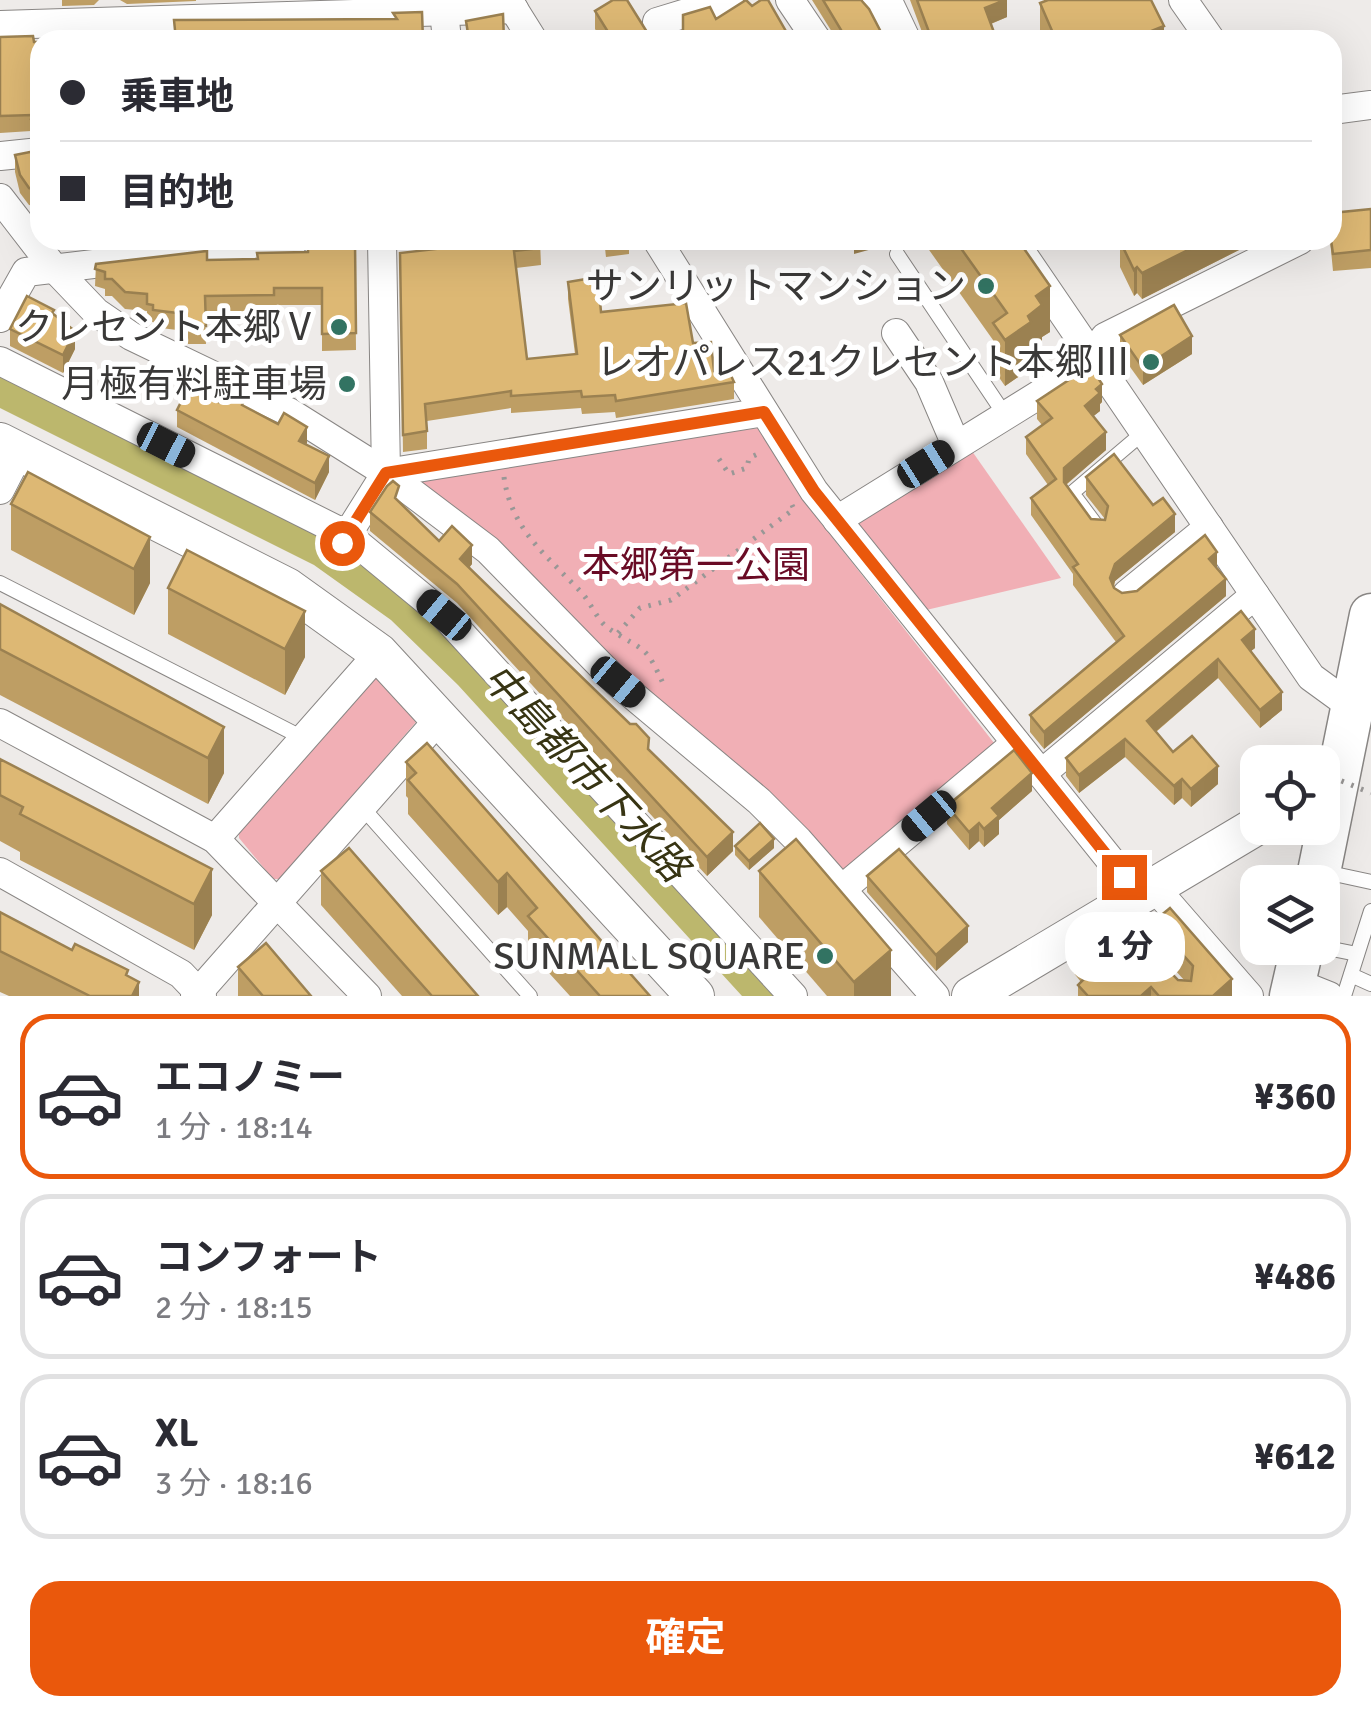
<!DOCTYPE html>
<html lang="ja">
<meta charset="utf-8">
<style>
body{margin:0;font-family:Signika,"Noto Sans JP",sans-serif;background:#f7f7f7;color:#2b2b33;height:100vh;display:flex;flex-direction:column;font-size:38px;white-space:nowrap}
*{box-sizing:border-box;margin:0}
p{font-size:32px;color:#7c7c81}
.icon{flex:none;width:55px;height:55px;fill:none;stroke:currentColor;stroke-width:2;stroke-linecap:round;stroke-linejoin:round}
.map{position:relative;height:996px;overflow:hidden}
.sheet{display:flex;flex-direction:column;background:#fff;flex:1}
.sheet>*{flex:none}
.top-card{position:absolute;left:30px;top:30px;width:1312px;height:220px;border-radius:30px;box-shadow:0 10px 40px #0002;display:grid;align-content:center;height:220px;padding:0 30px;background:#fff}
.buttons{position:absolute;left:1240px;top:745px;display:grid;gap:20px}
.buttons a{display:grid;place-items:center;width:100px;height:100px;border-radius:20px;background:#fff;box-shadow:0 10px 40px #0002;font-size:50px}
.end{position:absolute;width:45px;height:45px;margin:-22px;border:12px solid #ea580c;background:#fff;box-shadow:0 0 0 5px #fff}
.from{border-radius:50%}
.bubble{position:absolute;height:70px;border-radius:30px;background:#fff;box-shadow:0 10px 40px #0002;font-size:32px;font-weight:700;line-height:70px;text-align:center}
.car{position:absolute;width:30px;height:60px;margin:-30px -15px;border-radius:12px;box-shadow:0 0 8px 2px #0007;background:linear-gradient(#222 24%,#8ab4d8 0 40%,#222 0 76%,#8ab4d8 0 86%,#222 0)}
.top-card b{display:flex;align-items:center;gap:35px;height:95px;font-size:38px}
.top-card b+b{border-top:2px solid #e1e1e2}
.top-card i{width:25px;height:25px;background:#2b2b33}
ul{padding:18px 0 0;list-style:none}
li{display:flex;align-items:center;gap:30px;height:165px;margin:0 20px 15px;padding:0 10px;border:5px solid #e1e1e2;border-radius:30px}
li div{flex:1}
li b{display:block;font-size:38px}
li em{font-style:normal;font-weight:700}
li.current{border-color:#ea580c}
li>.icon{width:90px;height:90px;stroke-width:1.5}
.button{display:flex;gap:20px;margin-top:auto;padding:20px 30px}
.button a{flex:1;height:115px;border-radius:30px;background:#ea580c;color:#fff;font-size:40px;font-weight:700;line-height:115px;text-align:center}
.map>svg:first-child{display:block}
</style>
<div class="map">
<svg width="1371" height="996" viewBox="0 0 1371 996">
<rect width="100%" height="100%" fill="#eeebe9"/>
<g fill="#f1afb5">
<polygon points="759,428 821,523 998,748 843,876 422,486 420,474"/>
<polygon points="967,444 1061,578 922,611 849,514"/>
<polygon points="373,674 416,722 281,879 273,879 239,838 239,827"/>
</g>
<polygon fill="#bcb76d" points="0,372 314,534 424,608 779,996 742,996 458,685 391,620 314,565 0,408"/>
<g fill="none" stroke-linecap="round" stroke-linejoin="round">
<defs>
<g id="lane">
<polyline points="897,254 1005,415"/>
<polyline points="1099,529 1072,493 1144,432"/>
<polyline points="0,583 303,738"/>
<polyline points="361,806 530,996"/>
<polyline points="1325,872 1371,882"/>
<polyline points="1111,916 1144,951"/>
<polyline points="1322,947 1357,954"/>
<polyline points="1351,975 1371,984"/>
<polyline points="1344,996 1371,911"/>
</g>
<g id="street">
<polyline points="508,0 533,40"/>
<polyline points="790,0 817,40"/>
<polyline points="1183,0 1211,40"/>
<polyline points="444,11 447,40"/>
<polyline points="0,25 514,9"/>
<polyline points="668,40 657,22 729,0"/>
<polyline points="1332,110 1371,105"/>
<polyline points="0,156 40,152"/>
<polyline points="0,198 54,268 96,312 131,336 289,412 386,473 488,550 617,682 759,801 798,840 935,996"/>
<polyline points="657,240 814,491 1140,897"/>
<polyline points="1013,240 1311,677 1355,709"/>
<polyline points="0,318 26,272 295,240"/>
<polyline points="896,333 929,382 956,445"/>
<polyline points="0,361 347,535 444,615 793,996"/>
<polyline points="386,473 764,412"/>
<polyline points="0,490 20,451"/>
<polyline points="837,520 1082,368 1105,337 1300,240"/>
<polyline points="342,543 386,473 382,240"/>
<polyline points="1127,594 1209,527"/>
<polyline points="0,723 215,839 367,996"/>
<polyline points="1041,774 1255,595"/>
<polyline points="215,839 379,653"/>
<polyline points="0,872 181,974 202,996"/>
<polyline points="1155,888 1249,996"/>
<polyline points="842,889 1016,743"/>
<polyline points="1294,982 1329,996"/>
<polyline points="195,996 440,718"/>
</g>
<g id="secondary">
<polyline points="882,0 901,40"/>
<polyline points="0,442 287,587 379,653 695,996"/>
<polyline points="971,996 1258,825"/>
</g>
<g id="primary">
<polyline points="1317,882 1371,615"/>
<polyline points="1291,996 1302,948"/>
</g>
</defs>
<use href="#lane" stroke="#898684" stroke-width="16"/>
<use href="#street" stroke="#898684" stroke-width="30"/>
<use href="#secondary" stroke="#898684" stroke-width="40"/>
<use href="#primary" stroke="#898684" stroke-width="45"/>
<g stroke="#999796" stroke-width="5" stroke-dasharray="2.5 8" stroke-linecap="butt">
<polyline points="719,459 729,474 747,468 749,458 760,453"/>
<path d="M504,477C511,529 546,555 580,591C591,602 596,619 608,628C645,653 645,642 665,688"/>
<polyline points="618,633 640,608 671,600 794,509 792,505"/>
</g>
<use href="#lane" stroke="#fff" stroke-width="14"/>
<use href="#street" stroke="#fff" stroke-width="28"/>
<use href="#secondary" stroke="#fff" stroke-width="38"/>
<use href="#primary" stroke="#fff" stroke-width="42"/>
<polyline stroke="#999796" stroke-width="5" stroke-dasharray="2.5 8" stroke-linecap="butt" points="1322,773 1371,793"/>
</g>
<g fill="#be9e64">
<polygon points="62,0 99,0 94,5 62,6"/>
<polygon points="120,0 196,0 196,1 127,4"/>
<polygon points="812,0 861,0 882,40 837,40"/>
<polygon points="910,0 1007,0 1007,17 991,24 995,40 925,40"/>
<polygon points="1040,3 1164,40 1040,40"/>
<polygon points="595,11 652,40 602,40 595,29"/>
<polygon points="0,37 40,42 40,138 31,135 31,131 0,133"/>
<polygon points="40,150 40,207 29,205 20,193 15,172 15,155"/>
<polygon points="1371,209 1371,268 1333,271 1330,240 1332,240"/>
<polygon points="58,240 92,240 60,244"/>
<polygon points="99,240 147,240 99,246"/>
<polygon points="433,240 540,240 541,265 516,268 527,359 575,354 568,299 568,282 601,312 693,343 714,371 734,382 734,399 616,418 615,412 582,414 581,408 511,413 511,408 427,421 427,449 403,452 400,253 434,250"/>
<polygon points="604,240 629,240 629,254 606,257"/>
<polygon points="922,240 1018,240 1050,332 1042,337 1042,351 1031,359 1031,368 1005,386 993,369 993,340"/>
<polygon points="1239,240 1239,250 1142,299 1137,293 1134,296 1120,267 1120,241"/>
<polygon points="355,242 356,350 322,351 322,305 274,305 274,312 205,313 206,344 188,344 185,331 153,327 153,322 147,321 147,311 125,309 112,296 105,296 105,289 95,286 96,264 258,259 308,252"/>
<polygon points="54,315 75,349 63,373 10,346 10,329"/>
<polygon points="1120,335 1192,354 1143,385 1120,353"/>
<polygon points="1037,401 1102,402 1100,404 1100,411 1093,416 1106,450 1066,485 1091,519 1105,520 1105,519 1086,495 1086,477 1175,532 1115,581 1114,588 1122,593 1137,591 1217,568 1226,596 1044,749 1030,732 1030,715 1116,642 1073,585 1073,574 1031,515 1031,498 1048,485 1026,454 1026,437 1042,425 1037,419"/>
<polygon points="221,403 247,408 306,444 329,472 315,500 177,427 177,410"/>
<polygon points="399,502 439,541 472,564 469,568 649,750 733,851 707,876 457,603 370,531 370,512"/>
<polygon points="11,504 150,537 150,583 134,615 11,550"/>
<polygon points="168,588 305,657 285,695 168,634"/>
<polygon points="0,604 224,727 224,773 208,804 0,695"/>
<polygon points="1241,611 1255,648 1251,651 1282,710 1260,728 1218,678 1156,732 1173,752 1218,784 1191,807 1182,798 1174,805 1125,757 1079,793 1066,776 1066,758"/>
<polygon points="0,759 212,915 194,950 20,860 20,852 0,841"/>
<polygon points="406,762 650,996 570,996 528,950 528,931 507,907 498,915 408,814 408,798 406,796"/>
<polygon points="1032,791 999,820 999,834 984,847 979,841 969,850 947,824 947,806"/>
<polygon points="735,846 774,848 749,870 735,855"/>
<polygon points="321,871 478,996 402,996 321,905"/>
<polygon points="759,871 891,996 827,996 759,917"/>
<polygon points="867,876 968,942 936,971 867,892"/>
<polygon points="0,912 72,950 128,977 139,996 9,996 0,992"/>
<polygon points="1153,922 1232,996 1078,996 1078,985 1081,982 1073,972 1073,949 1178,980 1185,981 1153,946"/>
<polygon points="238,967 311,996 238,996"/>
</g>
<g fill="#9b8151">
<polygon points="1005,0 1007,0 1007,17 985,26 985,8"/>
<polygon points="1164,26 1164,40 1129,40"/>
<polygon points="854,240 883,240 883,246 854,254"/>
<polygon points="1208,240 1239,240 1239,250 1142,299 1142,273"/>
<polygon points="1137,267 1137,293 1134,296 1134,270"/>
<polygon points="1050,286 1050,332 1042,337 1042,351 1031,359 1031,368 1005,386 1005,340 1028,316 1036,296"/>
<polygon points="75,331 75,349 63,373 63,355"/>
<polygon points="1192,336 1192,354 1143,385 1143,368"/>
<polygon points="1102,384 1102,402 1100,404 1100,411 1085,423 1085,406 1096,389"/>
<polygon points="307,427 307,444 299,441"/>
<polygon points="1106,432 1106,450 1064,486 1064,499 1064,468"/>
<polygon points="329,456 329,472 315,500 315,483"/>
<polygon points="1175,514 1175,532 1115,581 1110,596 1110,578 1115,564"/>
<polygon points="150,537 150,583 134,615 134,569"/>
<polygon points="472,545 472,564 460,578 460,559"/>
<polygon points="1217,552 1217,570 1209,559"/>
<polygon points="1226,579 1226,596 1044,749 1044,732"/>
<polygon points="305,611 305,657 285,695 285,649"/>
<polygon points="1255,629 1255,648 1242,658 1242,640"/>
<polygon points="1218,659 1218,678 1147,739 1147,721"/>
<polygon points="1282,692 1282,710 1260,728 1260,710"/>
<polygon points="224,727 224,773 208,804 208,758"/>
<polygon points="1125,739 1125,757 1079,793 1079,775"/>
<polygon points="1218,766 1218,784 1191,807 1191,789"/>
<polygon points="1032,773 1032,791 999,820 999,834 984,847 984,829 992,808"/>
<polygon points="1182,779 1182,798 1174,805 1174,786"/>
<polygon points="979,823 979,841 969,850 969,832"/>
<polygon points="733,832 733,851 707,876 707,857"/>
<polygon points="774,839 774,848 749,870 749,861"/>
<polygon points="212,869 212,915 194,950 194,904"/>
<polygon points="507,873 507,907 498,915 498,882"/>
<polygon points="968,926 968,942 936,971 936,955"/>
<polygon points="891,950 891,996 854,996 854,982"/>
<polygon points="1232,979 1232,996 1213,996"/>
<polygon points="139,982 139,996 132,996"/>
<polygon points="1151,987 1151,996 1141,996"/>
</g>
<g fill="#ddb874" stroke="#9b8151" stroke-width="2.5">
<polygon points="613,0 627,0 652,40 613,40 595,11"/>
<polygon points="746,0 752,6 761,0 768,0 791,40 667,40 683,32 683,15 710,7 716,19"/>
<polygon points="823,0 861,0 869,9 882,34 872,40 847,40"/>
<polygon points="917,0 1005,0 985,8 995,35 989,40 932,40"/>
<polygon points="1048,0 1151,0 1164,26 1129,40 1056,40 1040,3"/>
<polygon points="422,12 423,40 176,40 174,20 397,19 393,13"/>
<polygon points="503,14 504,40 469,40 466,21"/>
<polygon points="33,36 34,42 40,42 40,121 31,119 32,115 0,116 0,37"/>
<polygon points="40,150 40,190 29,188 20,175 15,155"/>
<polygon points="1371,209 1371,250 1333,254 1331,240 1332,213"/>
<polygon points="435,240 540,240 541,248 514,251 527,359 577,354 568,282 598,277 601,312 686,303 693,343 711,342 714,371 728,369 734,382 616,401 615,395 582,397 581,391 511,396 511,391 425,404 427,431 403,435 400,253 436,249"/>
<polygon points="955,240 1018,240 1050,286 1036,296 1042,305 1028,316 1031,322 1005,340 993,323 1007,313"/>
<polygon points="1122,240 1208,240 1142,273 1137,267 1134,270 1120,241"/>
<polygon points="355,242 356,333 322,334 322,288 274,288 274,295 205,296 206,326 188,327 185,314 153,310 153,305 147,304 147,294 125,292 112,279 105,279 105,272 95,269 96,264 207,251 207,260 258,259 257,253 308,252 308,244"/>
<polygon points="27,296 54,310 52,313 75,331 63,355 10,329"/>
<polygon points="1174,305 1192,336 1143,368 1120,335"/>
<polygon points="1090,366 1102,384 1096,389 1100,393 1085,406 1106,432 1064,468 1064,482 1091,519 1105,520 1108,506 1086,477 1114,454 1153,505 1163,498 1175,514 1115,564 1110,578 1114,588 1122,593 1137,591 1205,535 1217,552 1209,559 1226,579 1044,732 1030,715 1124,636 1073,567 1078,564 1031,498 1056,479 1026,437 1052,418 1037,401"/>
<polygon points="230,386 247,395 242,405 278,424 284,413 307,427 299,441 329,456 315,483 177,410 187,390 221,403"/>
<polygon points="28,472 150,537 134,569 11,504"/>
<polygon points="393,481 399,486 395,498 439,541 452,526 472,545 460,559 630,724 636,724 649,738 648,749 733,832 707,857 457,584 370,512 387,486"/>
<polygon points="187,550 305,611 285,649 168,588"/>
<polygon points="0,604 224,727 208,758 0,649"/>
<polygon points="1241,611 1255,629 1242,640 1282,692 1260,710 1218,659 1147,721 1173,752 1192,736 1218,766 1191,789 1182,779 1174,786 1125,739 1079,775 1066,758"/>
<polygon points="427,743 650,996 600,996 528,916 537,908 507,873 498,882 408,780 416,773 406,762"/>
<polygon points="1014,750 1032,773 992,808 999,816 984,829 979,823 969,832 947,806"/>
<polygon points="0,759 212,869 194,904 20,814 23,807 0,795"/>
<polygon points="760,823 774,839 749,861 735,846"/>
<polygon points="796,839 891,950 854,982 759,871"/>
<polygon points="349,848 478,996 432,996 321,871"/>
<polygon points="899,849 968,926 936,955 867,876"/>
<polygon points="1170,908 1232,979 1213,996 1159,996 1151,987 1141,996 1088,996 1078,985 1092,971 1073,949 1090,939 1110,961 1137,937 1178,980 1191,981 1193,966 1153,922"/>
<polygon points="0,912 72,950 75,944 128,970 126,975 139,982 132,996 90,996 0,951"/>
<polygon points="266,943 311,996 263,996 238,967"/>
</g>
<g fill="none" stroke-linecap="round" stroke-linejoin="round">
<polyline stroke="#ea580c" stroke-width="12" points="342,543 386,473 764,412 814,491 1124,877"/>
</g>
<g fill="#327362" stroke="#fff" stroke-width="4">
<circle cx="986" cy="286" r="10"/>
<circle cx="339" cy="327" r="10"/>
<circle cx="1151" cy="362" r="10"/>
<circle cx="347" cy="384" r="10"/>
<circle cx="825" cy="956" r="10"/>
</g>
<g text-anchor="middle" stroke-width="10" stroke-linejoin="round" paint-order="stroke">
<g font-size="38" fill="#3a3938" stroke="#fff" text-anchor="end">
<text x="966" y="299">サンリットマンション</text>
<text x="319" y="340">クレセント本郷Ⅴ</text>
<text x="1131" y="375">レオパレス21クレセント本郷Ⅲ</text>
<text x="327" y="397">月極有料駐車場</text>
<text x="805" y="969">SUNMALL SQUARE</text>
</g>
<g font-size="38" fill="#690b25" stroke="#fff">
<text x="696" y="578">本郷第一公園</text>
</g>
<g font-size="40" font-style="italic" fill="#373413" stroke="#fff">
<text transform="translate(586 772) rotate(47)" y="14">中島都市下水路</text>
</g>
</g>
</svg>
<div class="buttons">
<a><svg class="icon" aria-label="locate" viewBox="0 0 24 24"><circle cx="12" cy="12" r="6"/><path d="M12 2v4M12 18v4M2 12h4M18 12h4"/></svg></a>
<a><svg class="icon" aria-label="layers" viewBox="0 0 24 24"><path d="M12 4l9 5-9 5-9-5zM3 14l9 5 9-5"/></svg></a>
</div>
<i class="end from" style="left:342px;top:543px"></i>
<i class="end" style="left:1124px;top:877px"></i>
<div class="bubble" style="left:1065px;top:912px;width:120px">1 分</div>
<i class="car" style="left:166px;top:445px;rotate:117deg"></i>
<i class="car" style="left:926px;top:464px;rotate:58deg"></i>
<i class="car" style="left:444px;top:615px;rotate:310deg"></i>
<i class="car" style="left:618px;top:682px;rotate:130deg"></i>
<i class="car" style="left:929px;top:816px;rotate:230deg"></i>
<div class="top-card">
<b><i class="from"></i>乗車地</b>
<b><i></i>目的地</b>
</div>
</div>
<section class="sheet">
<ul>
<li class="current"><svg class="icon" aria-label="car" viewBox="0 0 24 24"><path d="M5 17H2v-5l4-1 3-4h7l3 4 3 1v5h-3M9 17h6M6 11h13"/><circle cx="7" cy="17" r="2"/><circle cx="17" cy="17" r="2"/></svg><div><b>エコノミー</b><p>1 分 · 18:14</p></div><em>¥360</em></li>
<li><svg class="icon" aria-label="car" viewBox="0 0 24 24"><path d="M5 17H2v-5l4-1 3-4h7l3 4 3 1v5h-3M9 17h6M6 11h13"/><circle cx="7" cy="17" r="2"/><circle cx="17" cy="17" r="2"/></svg><div><b>コンフォート</b><p>2 分 · 18:15</p></div><em>¥486</em></li>
<li><svg class="icon" aria-label="car" viewBox="0 0 24 24"><path d="M5 17H2v-5l4-1 3-4h7l3 4 3 1v5h-3M9 17h6M6 11h13"/><circle cx="7" cy="17" r="2"/><circle cx="17" cy="17" r="2"/></svg><div><b>XL</b><p>3 分 · 18:16</p></div><em>¥612</em></li>
</ul>
<div class="button"><a>確定</a></div>
</section>
